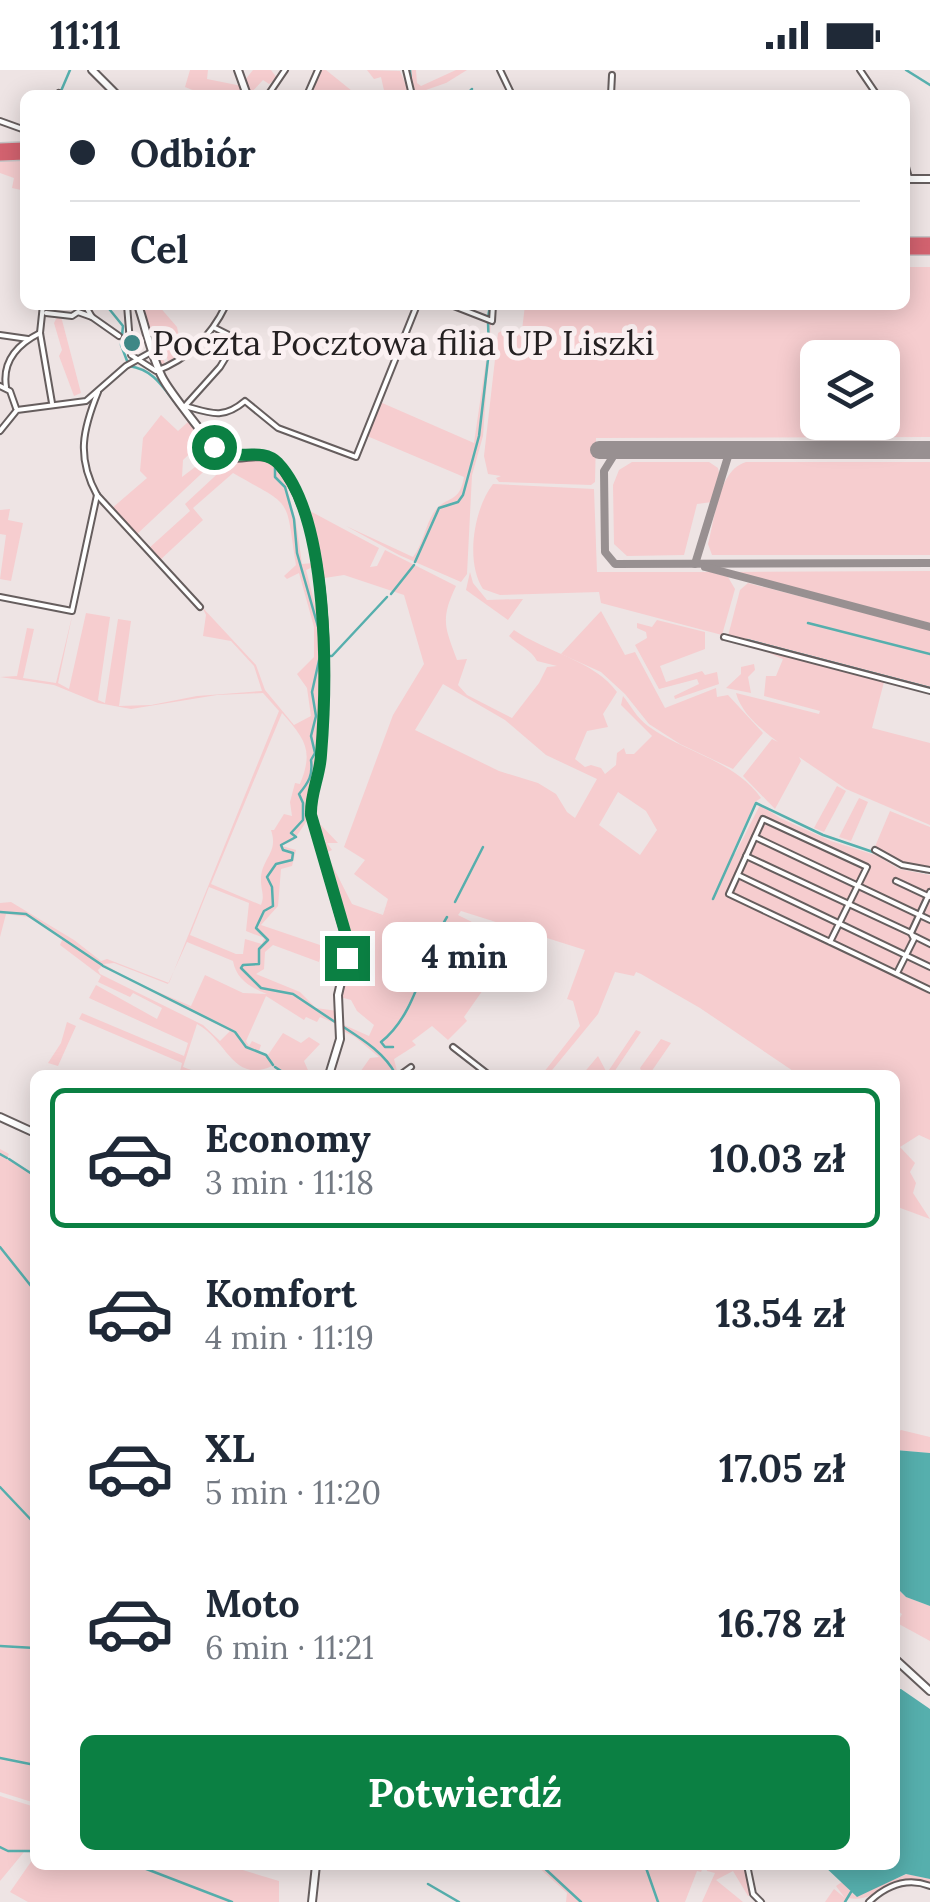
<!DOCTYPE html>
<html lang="pl">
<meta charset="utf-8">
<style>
body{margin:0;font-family:Lora,serif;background:#f6f6f7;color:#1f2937;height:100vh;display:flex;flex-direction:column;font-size:38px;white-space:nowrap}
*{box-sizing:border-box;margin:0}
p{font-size:32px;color:#747a83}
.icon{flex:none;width:55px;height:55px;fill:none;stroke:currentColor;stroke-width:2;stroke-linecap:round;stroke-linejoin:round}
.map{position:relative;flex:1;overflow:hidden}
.side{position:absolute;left:30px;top:1000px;width:870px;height:800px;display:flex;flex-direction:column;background:#fff;border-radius:15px;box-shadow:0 5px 25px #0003}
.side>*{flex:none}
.banner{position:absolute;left:20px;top:20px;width:890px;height:220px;border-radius:15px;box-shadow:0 5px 25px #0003;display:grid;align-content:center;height:220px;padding:0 50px;background:#fff}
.tools{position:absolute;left:800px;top:270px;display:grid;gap:20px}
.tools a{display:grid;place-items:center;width:100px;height:100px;border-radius:15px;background:#fff;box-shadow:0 5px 25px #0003;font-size:50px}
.end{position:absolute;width:45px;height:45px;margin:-22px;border:12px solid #0b8043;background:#fff;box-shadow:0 0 0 5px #fff}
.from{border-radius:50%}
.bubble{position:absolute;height:70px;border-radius:15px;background:#fff;box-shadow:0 5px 25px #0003;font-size:32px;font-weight:800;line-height:70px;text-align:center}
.banner b{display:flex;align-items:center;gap:35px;height:95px;font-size:38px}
.banner b+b{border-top:2px solid #e0e1e3}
.banner i{width:25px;height:25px;background:#1f2937}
ul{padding:18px 0 0;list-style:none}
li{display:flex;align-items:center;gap:30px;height:140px;margin:0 20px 15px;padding:0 30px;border:5px solid transparent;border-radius:15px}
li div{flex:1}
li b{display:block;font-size:38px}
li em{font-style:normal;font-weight:800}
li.current{border-color:#0b8043}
li>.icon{width:90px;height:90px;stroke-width:1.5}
.action{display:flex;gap:20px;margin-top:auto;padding:20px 50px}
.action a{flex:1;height:115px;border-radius:15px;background:#0b8043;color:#fff;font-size:40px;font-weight:800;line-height:115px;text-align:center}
.status{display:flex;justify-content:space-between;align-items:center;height:70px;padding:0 50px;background:#fff;direction:ltr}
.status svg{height:28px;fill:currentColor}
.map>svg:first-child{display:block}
</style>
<div class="status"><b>11:11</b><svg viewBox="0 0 49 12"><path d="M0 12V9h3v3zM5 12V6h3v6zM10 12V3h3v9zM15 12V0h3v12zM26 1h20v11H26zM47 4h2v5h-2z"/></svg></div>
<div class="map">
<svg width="930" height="1832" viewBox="0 0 930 1832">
<rect width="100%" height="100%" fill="#eee4e4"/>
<g fill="#f6cdcf" fill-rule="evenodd">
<path d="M190,0H208L207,9L242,16L245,25C224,25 205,26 185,17Z"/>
<polygon points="253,0 271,0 277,8 269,14 263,10 249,25 245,10"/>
<polygon points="319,0 326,0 357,25 328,25 312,19"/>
<polygon points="367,0 400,1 410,25 385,25 381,7 374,9"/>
<polygon points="407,0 416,0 417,13 421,16 456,0 467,0 446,13 423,21 424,25 413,25"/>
<polygon points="25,88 25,95 20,99 25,102 21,120 12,118 14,108 0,103 0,89"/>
<path d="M905,197H930V367L596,368L595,412L591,415L499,412L496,408L501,406L488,404L484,386L498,263L505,259L522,260L525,235H905ZM818,288H882V352H818Z"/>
<polygon points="141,235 158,235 177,257 179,267 193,276 168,292 166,282 160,283 165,293 161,295"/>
<path d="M443,235L491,252L483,366L472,405L467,504L461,512L399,485L346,456L413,487C423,474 425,456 434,442C445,426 460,434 464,407L367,366L380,332L474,373L487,284V253Z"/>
<polygon points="58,245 62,250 81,323 74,326 59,286 62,280 54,253"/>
<path d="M177,329L221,386C258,387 268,384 291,415L287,418L296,452L302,494L313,493V497L306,500L324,569L319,690L310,746L294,770L282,776L296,780L292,796L281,799L278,836L261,855L323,876L319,892L273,875L265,882L264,899L256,904L300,922L316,938L337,941V954L320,947L317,952L306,947L304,950L266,926L246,971L249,976L252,971L261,975L259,981L268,985L283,963L301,973L309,967L320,974L304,991L310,1005H282L272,996C233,1014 227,970 197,954L183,997L205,1005H179L182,993L79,949L82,943L184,986L188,973L89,928L96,915L157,949L162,938L133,923L130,927L98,912L101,906L60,875L63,868L28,847L6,844L0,867V833L11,832L74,870L101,891L107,889L169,913L279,641L263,623L217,625L131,639L98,633L54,615L0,607L17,606L27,558L34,559L23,608L56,613L73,542L58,613L69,619L86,543L110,547L98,630L105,633L118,549L131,551L119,636L151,635L197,626L262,621L254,596L231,571L203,566L206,545L202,537L256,595L265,620L294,655L311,646L307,618L297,604L314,587V557L299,503L287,509L284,506L296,495C285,425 294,438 233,403L193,438L203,450L159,491L148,479L190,441L185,434L227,395L217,389L135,466L111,439L147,408L140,401L143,368L161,345L178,361L188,352L173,332ZM201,373L212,384L182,407L183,390ZM282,643C305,669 314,680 300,714L295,713L290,732L292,746L284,744L274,760H271C279,784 261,788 261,810C261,821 265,825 261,835L211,814ZM209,817L249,833L246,861L264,868L262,874L245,869L243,884H236L190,865ZM187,872L233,891C236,909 251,918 267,924L243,923L205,905L191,936L132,911L104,894L114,893L168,914ZM102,896L230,961L220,971L203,955L100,904L98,900Z"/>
<polygon points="632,392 709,392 718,398 720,407 712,432 697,434 684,485 627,486 614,474 613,415 619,400"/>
<path d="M746,392H930V485H712L708,474C715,449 718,400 746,392Z"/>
<path d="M493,414L594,419L597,502H710L728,507L735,519L722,565L601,533L599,522L500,525L483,519C465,492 474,438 493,414Z"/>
<polygon points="10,439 8,450 23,453 11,511 0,509 6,465 0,464 0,440"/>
<path d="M310,441L379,478L370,497L377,496L385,480L456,516C440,550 445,557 457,590L467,589L458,615L467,625L512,648L539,613L547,597L557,596L537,591C532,580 518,575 509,566L514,560C544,581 595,591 617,622L603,644L608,657L587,661L575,689L585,697L591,695L601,698L605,704L616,695L617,683L624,678L626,684H634L652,666L621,635L623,626C631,636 637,648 648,656C685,683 734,690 761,728L755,732L732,784H735L760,735L780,748L831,771L878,786L899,799L930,805V1070L919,1065L900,1077L915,1093L910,1102L916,1113L913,1123L930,1149L895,1136V1005H799L700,938L641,904L636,902L634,906L615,902L598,944L548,1005L544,1002L580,956L573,931L567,929L585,880L461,841L458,845L508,870L504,879L515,890L506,887L464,947L467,951L448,970L432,956L412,971L416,975L394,989L398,1005H358L370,988L379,987L355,967L343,961L342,954L369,966L374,955L357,941L351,930L340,927L351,881L320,773L326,772L318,752L338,773H327L332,780L326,783L352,834L383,845L388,829L354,804L365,790L344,777L393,645L424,594L404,525L344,505L318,509L307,443ZM443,614L505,650L546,685L597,709L575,748L567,742L556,724L538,713L499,701L415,660ZM618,722L646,741L657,760L640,785L599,755Z"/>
<polygon points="930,501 930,553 735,502"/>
<polygon points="470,502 473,513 487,530 523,529 508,550 466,520"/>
<polygon points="748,513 930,560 930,619 728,566 740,520"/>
<polygon points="601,541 625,585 635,582 665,638 716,618 717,627 728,625 763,663 733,699 680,674 649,654 625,624 601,602 561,584"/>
<polygon points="657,550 705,562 705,579 660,596 666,612 702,601 705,605 717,602 719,614 675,629 674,626 699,614 697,609 659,619 635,575 647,568 646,562 637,558 637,553 652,557"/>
<path d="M758,578L884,612L872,658L930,673V755L846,719L799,687L801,691L775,739L743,706L772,669L778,672C761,659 741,643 736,623L819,644L820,641L764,626L766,606H776L783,589Z"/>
<polygon points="754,594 755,600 748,607 751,623 726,618 741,604 741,597"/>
<polygon points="837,716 846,721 824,762 814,758"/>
<polygon points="859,728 868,732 851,771 839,767"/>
<polygon points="890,741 930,757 930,799 898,792 874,779"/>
<polygon points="67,952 76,956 58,996 48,993 61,973"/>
<polygon points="636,960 641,962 612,1005 582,1005 598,986 607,1003"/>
<polygon points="661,969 671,973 649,1005 643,1005 640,998"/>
<polygon points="0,1079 9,1084 7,1089 30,1101 35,1089 35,1733 0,1722"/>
<polygon points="901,1360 930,1367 930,1383 895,1380 895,1364"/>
<polygon points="895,1516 906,1527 930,1536 930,1571 897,1553 902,1544 895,1539"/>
<polygon points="0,1726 35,1737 35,1783 24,1782 0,1811"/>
<polygon points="35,1786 35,1795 226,1795 279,1811 279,1832 28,1832 10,1822"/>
<polygon points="536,1795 704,1795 701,1802 697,1801 685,1832 566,1832 567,1823"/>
<polygon points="706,1795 732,1798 745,1795 752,1824 748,1826 733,1801 716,1810 743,1832 702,1832 715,1803 707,1801"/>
<path d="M907,1804L930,1809V1815L904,1811C884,1817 868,1832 849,1828L845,1832H825L834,1819L845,1828L836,1816L842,1812L855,1826Z"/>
</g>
<g fill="#56afad">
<polygon points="895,1380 930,1383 930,1536 906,1527 895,1516"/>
<polygon points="901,1619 930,1639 930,1809 906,1804 857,1827 823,1795 895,1795 895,1620"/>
</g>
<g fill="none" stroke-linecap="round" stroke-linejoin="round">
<g stroke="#56afad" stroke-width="2.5">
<polyline points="410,0 411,13"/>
<polyline points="906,0 930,15"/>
<polyline points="68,25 61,21 70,0"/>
<polyline points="466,25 472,19"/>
<path d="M106,235L123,256L121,275L129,296C157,300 165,322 182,341"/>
<polyline points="488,248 490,235"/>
<polyline points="208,375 221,388 239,390"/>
<path d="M266,390L275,395V407L285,417L294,449L297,483L319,560L320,586L312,622L316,646L311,666L315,683L311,690C313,705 309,712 299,724L303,733V750L291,763L296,767L281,775L283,780L293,783L292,790L276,794L267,807L272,817L273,836L264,841L256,858L268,870L259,879V894L243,895L241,898L261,918L293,924L335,952"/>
<polyline points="415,492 439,438 458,432 463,425 479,366 489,281 488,252"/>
<polyline points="391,524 414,495"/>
<polyline points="808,553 930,584"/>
<polyline points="747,570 930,618"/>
<polyline points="325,586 332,586 387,527"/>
<polyline points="886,788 901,796"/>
<polyline points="908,798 926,802"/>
<polyline points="713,829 756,733 823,765 873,782"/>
<polyline points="455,832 483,777"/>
<polyline points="0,842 26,844 102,895"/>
<polyline points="103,896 235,962 246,977 266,985 273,995"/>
<path d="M342,956C362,969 385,983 396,1005"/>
<path d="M393,977H385L381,972C418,943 423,886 447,847"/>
<polyline points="275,997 287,1005"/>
<polyline points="0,1084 7,1088"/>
<polyline points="9,1089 35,1106"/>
<polyline points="0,1177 35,1221"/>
<polyline points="0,1417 35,1454"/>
<polyline points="0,1576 35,1578"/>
<polyline points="0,1688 35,1695"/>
<polyline points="0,1777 8,1781 35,1781"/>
<polyline points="136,1795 232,1832"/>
<polyline points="541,1795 581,1832"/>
<polyline points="645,1795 658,1832"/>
<polyline points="428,1814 459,1832"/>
<polyline points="845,1832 851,1822"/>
</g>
<g stroke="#989091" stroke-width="8">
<polyline points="630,380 614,385 604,401 605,482 615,494 930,493"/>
<polyline points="695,494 730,380"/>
<polyline points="705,497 930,557"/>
</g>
<polyline stroke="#989091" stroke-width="18" points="599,380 930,380"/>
<defs>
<g id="street">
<polyline points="406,0 412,25"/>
<polyline points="500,0 512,25"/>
<polyline points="860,0 877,25"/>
<polyline points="58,25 59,23"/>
<polyline points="268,25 285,0"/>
<polyline points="307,25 318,0"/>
<polyline points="611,25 612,5"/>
<polyline points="0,51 25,60"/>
<polyline points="905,93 909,108"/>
<polyline points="25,209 25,217"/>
<polyline points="43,235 40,263 52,333"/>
<polyline points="85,235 92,247 119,266"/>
<path d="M127,235L131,285L156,301C189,289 211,266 226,235"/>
<polyline points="451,235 492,251 493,235"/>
<polyline points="46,243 72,246 78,242 92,247"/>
<path d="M215,258L237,269L220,297L185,336C210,343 223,350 245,331L278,358L356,387L417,235"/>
<polyline points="0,265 28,269"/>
<polyline points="0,316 10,321 16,338"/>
<path d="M6,317C2,291 18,274 40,263"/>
<path d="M98,322C83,359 76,387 97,425L200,537"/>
<polyline points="0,361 17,340 86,331 126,296 153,281"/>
<polyline points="0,527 72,541 97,425"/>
<polyline points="724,567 930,621"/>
<polyline points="755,767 930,850"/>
<polyline points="875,780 902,795 930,800"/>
<polyline points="746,786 911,863"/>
<polyline points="738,805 930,897"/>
<polyline points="896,811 930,827"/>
<polyline points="914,866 930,874"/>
<path d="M830,872L867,797L763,749L729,824C796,856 863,887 930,920"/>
<polyline points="897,903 914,869 911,863 930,822"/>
<polyline points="453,977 489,1005"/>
<polyline points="400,1005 411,997"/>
<polyline points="747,1795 753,1824 761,1832"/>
<path d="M869,1832C887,1815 907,1807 930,1816"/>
</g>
<g id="secondary">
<polyline points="92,0 117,25"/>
<polyline points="238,0 247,25"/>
<polyline points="905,109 930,109"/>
<path d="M138,235C146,258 151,285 162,307C168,319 214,380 223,385C243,394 264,376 280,396C331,460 328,607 321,686C319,706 310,724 311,745L349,878L338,925L340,969L329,1005"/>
<polyline points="0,1047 35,1063"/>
<polyline points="895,1589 930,1621"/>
<polyline points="312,1832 316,1795"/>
</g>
<g id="highway">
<polyline points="0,78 25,77"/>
<polyline points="0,86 25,85"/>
<polyline points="905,172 930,172"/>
<polyline points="905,180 930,180"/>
</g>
</defs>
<use href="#street" stroke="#665e5e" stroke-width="8"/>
<use href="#secondary" stroke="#665e5e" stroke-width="10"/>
<use href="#highway" stroke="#c6c5c6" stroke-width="12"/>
<use href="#street" stroke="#fff" stroke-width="4"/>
<use href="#secondary" stroke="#fff" stroke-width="6"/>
<use href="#highway" stroke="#d46370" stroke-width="9"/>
</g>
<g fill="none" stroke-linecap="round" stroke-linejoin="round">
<path stroke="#0b8043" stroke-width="12" d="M214,377C233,394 260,375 278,393C330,448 327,612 321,685C320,706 310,724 311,745L348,872L347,888"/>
</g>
<circle fill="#3f8786" stroke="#fbf1f2" stroke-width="4" cx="132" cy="273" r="10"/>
<g text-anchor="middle" stroke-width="10" stroke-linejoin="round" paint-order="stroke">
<g font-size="35" fill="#252122" stroke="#fbf1f2" text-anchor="start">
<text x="152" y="285">Poczta Pocztowa filia UP Liszki</text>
</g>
</g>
</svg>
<div class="tools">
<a><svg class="icon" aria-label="layers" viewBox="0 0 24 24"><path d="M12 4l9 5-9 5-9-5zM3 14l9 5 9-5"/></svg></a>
</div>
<i class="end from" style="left:214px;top:377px"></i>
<i class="end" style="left:347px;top:888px"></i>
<div class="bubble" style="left:382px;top:852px;width:165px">4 min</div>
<div class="banner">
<b><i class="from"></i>Odbiór</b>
<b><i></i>Cel</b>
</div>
<section class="side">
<ul>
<li class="current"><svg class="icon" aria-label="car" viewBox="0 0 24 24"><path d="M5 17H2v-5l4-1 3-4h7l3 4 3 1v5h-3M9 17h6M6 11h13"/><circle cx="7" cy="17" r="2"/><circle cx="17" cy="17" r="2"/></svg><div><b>Economy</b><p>3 min · 11:18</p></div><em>10.03 zł</em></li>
<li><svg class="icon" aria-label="car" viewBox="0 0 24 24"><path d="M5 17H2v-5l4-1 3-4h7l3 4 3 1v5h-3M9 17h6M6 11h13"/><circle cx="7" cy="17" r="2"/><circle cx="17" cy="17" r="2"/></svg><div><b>Komfort</b><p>4 min · 11:19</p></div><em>13.54 zł</em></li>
<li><svg class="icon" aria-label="car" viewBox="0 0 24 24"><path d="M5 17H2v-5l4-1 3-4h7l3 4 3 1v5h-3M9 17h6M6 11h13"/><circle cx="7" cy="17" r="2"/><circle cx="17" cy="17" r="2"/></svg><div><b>XL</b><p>5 min · 11:20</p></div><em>17.05 zł</em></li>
<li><svg class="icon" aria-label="car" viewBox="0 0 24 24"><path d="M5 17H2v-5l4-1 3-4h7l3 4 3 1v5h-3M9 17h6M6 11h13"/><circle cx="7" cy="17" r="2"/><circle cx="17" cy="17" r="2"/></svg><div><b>Moto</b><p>6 min · 11:21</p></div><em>16.78 zł</em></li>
</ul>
<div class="action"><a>Potwierdź</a></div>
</section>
</div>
